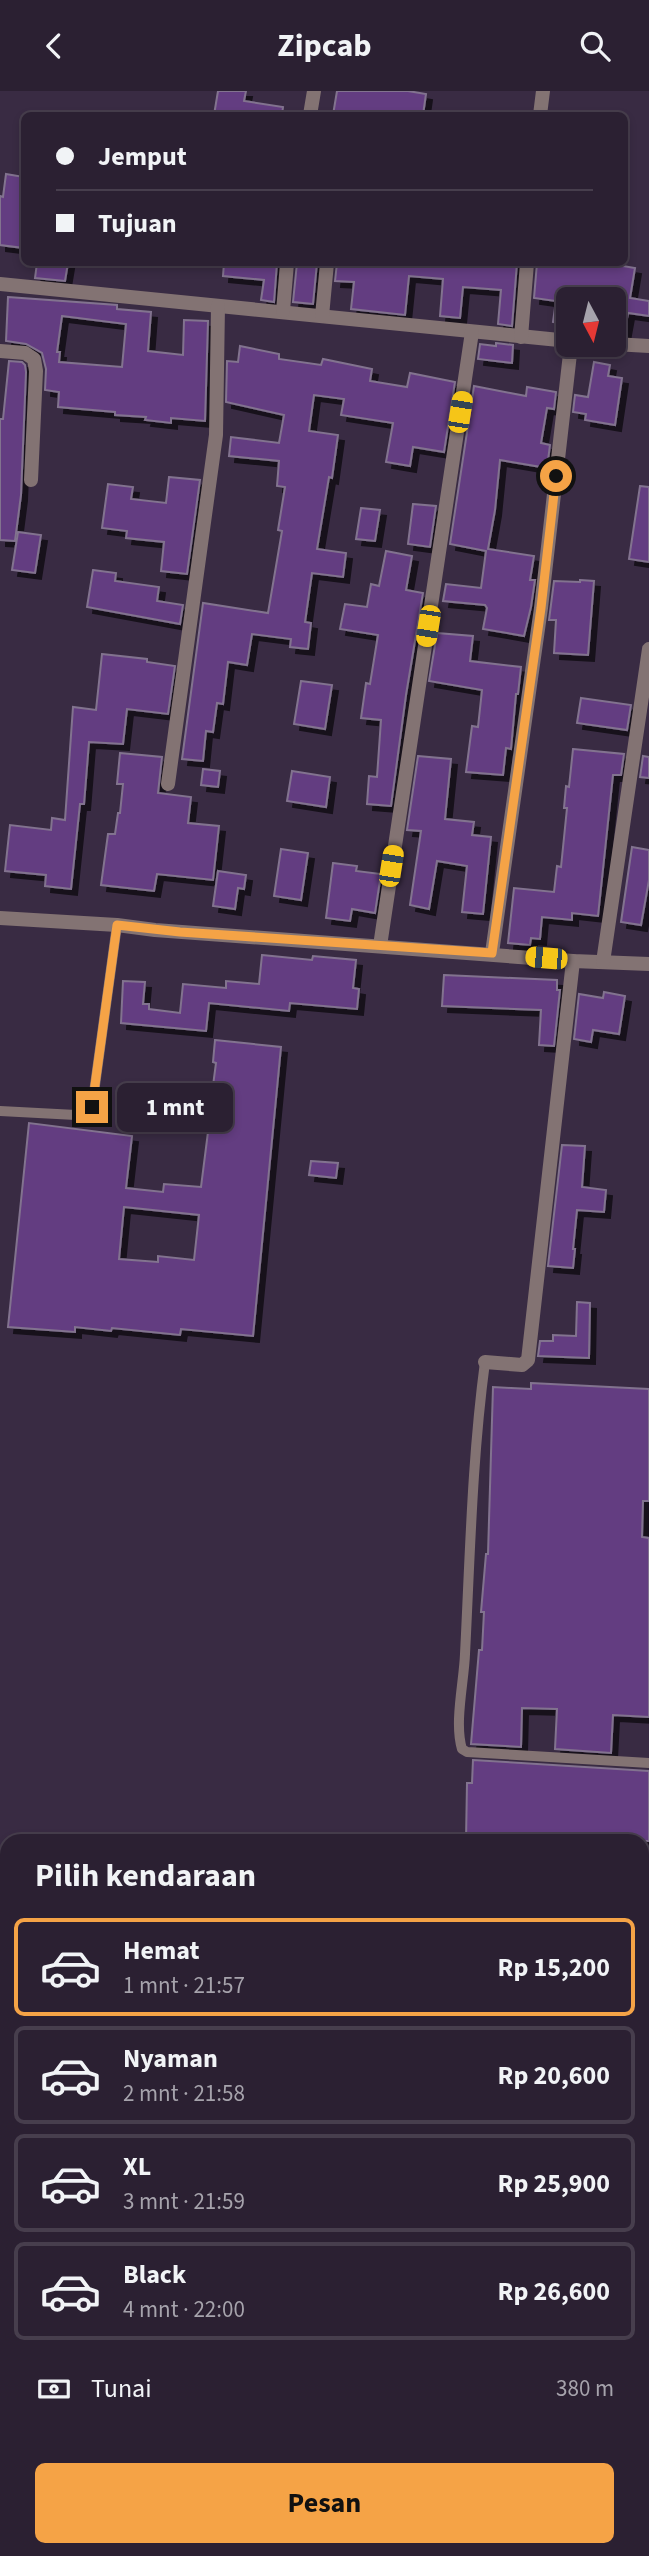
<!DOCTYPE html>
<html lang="id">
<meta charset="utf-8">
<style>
body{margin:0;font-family:"Source Sans 3",sans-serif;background:#372d3e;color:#f1f3f6;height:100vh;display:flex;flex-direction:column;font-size:26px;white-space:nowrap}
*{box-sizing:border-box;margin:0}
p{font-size:23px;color:#a6a3ac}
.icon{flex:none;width:38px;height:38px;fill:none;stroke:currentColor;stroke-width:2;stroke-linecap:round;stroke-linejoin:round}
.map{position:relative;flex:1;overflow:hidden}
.sheet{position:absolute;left:0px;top:1743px;width:649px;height:723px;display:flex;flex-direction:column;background:#2b2032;border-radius:21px 21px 0 0;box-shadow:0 4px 10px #0003,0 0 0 2px #473e4d}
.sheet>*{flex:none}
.top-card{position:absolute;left:21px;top:21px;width:607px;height:154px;border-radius:10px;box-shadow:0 4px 10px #0003,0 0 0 2px #473e4d;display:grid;align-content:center;height:154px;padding:0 35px;background:#2b2032}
.needle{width:46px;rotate:173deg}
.fabs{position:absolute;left:556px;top:196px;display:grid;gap:14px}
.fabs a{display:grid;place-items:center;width:70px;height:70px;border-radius:10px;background:#2b2032;box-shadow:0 4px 10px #0003,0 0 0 2px #473e4d;font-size:35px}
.end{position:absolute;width:32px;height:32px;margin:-16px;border:9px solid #f5a346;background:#111;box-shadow:0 0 0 4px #111}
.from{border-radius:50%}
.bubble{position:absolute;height:49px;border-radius:10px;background:#2b2032;box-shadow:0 4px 10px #0003,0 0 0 2px #473e4d;font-size:23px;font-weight:700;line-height:49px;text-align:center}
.car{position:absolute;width:21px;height:42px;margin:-21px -10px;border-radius:9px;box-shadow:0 0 5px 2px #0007;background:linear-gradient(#f5c518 24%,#345 0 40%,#f5c518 0 76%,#345 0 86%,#f5c518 0)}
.top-card b{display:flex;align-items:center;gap:24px;height:66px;font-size:26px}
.top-card b+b{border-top:2px solid #473e4d}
.top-card i{width:18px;height:18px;background:#f1f3f6}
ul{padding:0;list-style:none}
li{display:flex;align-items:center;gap:21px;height:98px;margin:0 14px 10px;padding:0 21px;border:4px solid #473e4d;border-radius:10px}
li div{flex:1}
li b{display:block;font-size:26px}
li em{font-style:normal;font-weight:700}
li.current{border-color:#f5a346}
li>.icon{width:63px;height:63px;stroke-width:1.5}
h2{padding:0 35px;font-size:32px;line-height:84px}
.pay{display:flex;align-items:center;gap:18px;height:77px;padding:0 35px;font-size:26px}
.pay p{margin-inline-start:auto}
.button{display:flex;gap:14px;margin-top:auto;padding:14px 35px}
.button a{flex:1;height:80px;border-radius:10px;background:#f5a346;color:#111;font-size:28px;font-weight:700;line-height:80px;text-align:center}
header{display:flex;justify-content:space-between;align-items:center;height:91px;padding:0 35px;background:#2b2032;font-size:32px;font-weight:700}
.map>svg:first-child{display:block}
</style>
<header><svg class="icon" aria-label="back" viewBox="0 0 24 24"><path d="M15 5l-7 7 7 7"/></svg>Zipcab<svg class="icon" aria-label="search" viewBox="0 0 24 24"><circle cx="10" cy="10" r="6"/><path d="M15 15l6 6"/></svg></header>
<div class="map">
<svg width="649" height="2465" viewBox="0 0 649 2465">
<defs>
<filter id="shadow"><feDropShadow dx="6" dy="6" stdDeviation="0" flood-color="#0009"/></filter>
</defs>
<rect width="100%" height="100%" fill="#392b43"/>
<g fill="#643d81" stroke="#82738f" stroke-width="2" fill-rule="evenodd" filter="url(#shadow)">
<polygon points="218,0 246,0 244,10 283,16 282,24 214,24"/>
<polygon points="337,0 408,0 426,3 423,24 404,22 404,24 333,24"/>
<polygon points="6,83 24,86 22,109 24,109 24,157 0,154 0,105 3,106"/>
<polygon points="37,172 68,172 65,190 35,187"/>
<polygon points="224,172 277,172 274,211 261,209 264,189 223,185"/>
<polygon points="297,172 317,172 313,213 293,211"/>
<polygon points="337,172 517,172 512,235 498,233 501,199 463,196 460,227 440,225 443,188 409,185 405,224 351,218 354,191 335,190"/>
<polygon points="537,172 618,172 617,174 635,177 630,207 649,210 649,225 628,222 624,244 614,243 614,208 569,208 569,234 553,231 556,210 534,207"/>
<path d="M8,206L117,214V218L151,221L148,260L183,264L184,229L208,230L205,330L171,327V332L145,329L146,326L115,324V321L58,316L59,301L45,299L46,278L42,262L26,253L6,250ZM62,225L126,233L122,276L59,271L60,261H57Z"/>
<polygon points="496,252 513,254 512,272 478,268 480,253 496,255"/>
<polygon points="240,255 279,263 279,268 321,274 323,268 372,278 370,290 407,296 410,282 455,291 444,361 413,356 410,375 386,371 393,332 341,324 344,308 314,304 309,340 338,344 332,387 329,386 317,458 346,462 343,486 312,482 305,531 311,532 308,558 290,556 291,548 252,543 247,574 228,571 223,613 217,612 213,641 206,640 203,670 182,668 203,512 268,522 282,440 278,439 285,396 277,395 279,370 229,365 231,346 279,352 284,324 226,311 227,270 238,271"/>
<polygon points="9,270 22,271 25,274 26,281 21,404 15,450 0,449 0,328 3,328"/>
<polygon points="594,271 610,274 608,285 622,287 615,334 585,329 586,323 573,321 575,304 588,306"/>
<polygon points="474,295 526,305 527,296 556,301 554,318 547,317 541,352 550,354 547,377 500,369 495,419 488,458 534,465 530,489 535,489 531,516 524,545 483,538 487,517 485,514 443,510 446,493 481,497 486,460 450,453"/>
<polygon points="169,386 200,389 187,483 161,480 164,451 126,447 127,440 102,437 108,393 133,396 131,408 166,412"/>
<polygon points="640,395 649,396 649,471 629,468"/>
<polygon points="413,413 436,415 430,456 408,453"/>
<polygon points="361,417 380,419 375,450 356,448"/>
<polygon points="18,441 41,444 35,482 12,479"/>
<polygon points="386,460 412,465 406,499 423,502 406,604 391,715 367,713 369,685 377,686 381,629 361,627 366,592 370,593 378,544 340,538 345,513 367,516 371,493 379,495"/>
<polygon points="93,479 116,482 115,490 159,496 157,510 183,514 180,533 87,516"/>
<polygon points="580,489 594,490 588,564 554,562 556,529 549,529 554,490 580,491"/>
<polygon points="437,542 473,545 470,570 521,576 518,603 516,603 511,658 506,657 503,684 466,681 472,635 478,636 482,599 429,590"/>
<polygon points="102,563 147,568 147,571 175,575 168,623 127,618 123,653 89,651 84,713 80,713 71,798 45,795 46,784 5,780 10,734 51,739 52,727 65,729 73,616 96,619"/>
<polygon points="301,590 332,594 325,638 294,633"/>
<polygon points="581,607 631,614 627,639 577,632"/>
<polygon points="573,658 624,663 621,684 613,684 598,825 572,822 572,829 542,826 540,848 531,847 530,854 508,852 514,797 554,801 557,775 561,776 567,717 564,717 566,695 569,696"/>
<polygon points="120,662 162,666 158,702 191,706 188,732 219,735 213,789 157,783 154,800 101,794 108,743 115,743 118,722 120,722 123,693 117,693"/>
<polygon points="418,665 451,668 445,728 474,731 472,744 491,746 483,823 462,821 467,775 437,770 429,818 410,814 421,740 407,739"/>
<polygon points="643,665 649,666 649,687 640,686"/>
<polygon points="203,678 220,680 218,696 201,694"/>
<polygon points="292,680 330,686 326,716 287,710"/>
<polygon points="632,756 649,759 649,789 641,834 621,831"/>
<polygon points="281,758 308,762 301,809 274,805"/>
<polygon points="333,772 357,775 356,780 381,783 375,822 352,818 350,830 326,827"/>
<polygon points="218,780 246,784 244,798 238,797 235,818 213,815"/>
<polygon points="262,864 312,869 313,865 356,869 353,897 359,898 357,918 290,912 289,920 209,912 206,940 121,932 123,890 145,891 143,913 149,913 149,918 180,922 183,893 226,897 226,890 259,893"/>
<polygon points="444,884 557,889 557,899 560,899 554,955 539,954 541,919 442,915"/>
<polygon points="604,901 625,905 619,943 593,939 591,951 574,948 579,903 603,907"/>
<path d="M215,949L281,956L253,1245L181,1238L180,1244L112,1237L111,1240L75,1236V1241L8,1236L29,1032L132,1045L126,1097L163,1101L164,1093L201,1096L208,1041L204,1040L207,1010H211L216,972L213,971ZM124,1116L199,1124L194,1169L158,1165V1171L119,1168Z"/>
<polygon points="562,1054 585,1055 582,1096 606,1099 604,1121 577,1119 573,1158 575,1158 573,1177 548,1175"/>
<polygon points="311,1070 338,1072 336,1087 309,1084"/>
<polygon points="577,1211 590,1212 589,1267 538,1265 540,1250 553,1250 553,1244 576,1245"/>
<polygon points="531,1292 649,1298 649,1410 643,1410 642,1446 649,1447 649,1626 613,1624 611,1662 555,1658 557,1618 522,1617 521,1656 471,1653 479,1559 482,1559 484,1521 481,1521 486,1463 488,1463 493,1296 531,1298"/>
<polygon points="473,1669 649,1680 649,1750 466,1750 467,1692 472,1692"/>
</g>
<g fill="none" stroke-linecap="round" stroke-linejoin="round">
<g stroke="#837373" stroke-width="10">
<polyline points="0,1020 76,1024 92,1016 117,834"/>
<path d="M485,1271C472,1368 470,1466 465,1563C464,1591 454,1632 462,1658L467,1661L649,1672"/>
</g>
<g stroke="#837373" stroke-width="14">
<polyline points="310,24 314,0"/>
<polyline points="540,24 543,0"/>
<polyline points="0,193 569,250"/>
<polyline points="283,220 287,172"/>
<polyline points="322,225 327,172"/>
<polyline points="521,246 527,172"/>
<polyline points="614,253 649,255"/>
<polyline points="0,260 25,262 34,268 36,280 31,389"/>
<polyline points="168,693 216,344 218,215"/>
<polyline points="0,827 117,834 155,839 573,870 649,873"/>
<polyline points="380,855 472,241"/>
<polyline points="492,862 541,517 571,254"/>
<polyline points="603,871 649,558"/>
<polyline points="485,1271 522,1274 528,1269 573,870"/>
</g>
</g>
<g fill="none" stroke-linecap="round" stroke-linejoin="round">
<polyline stroke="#f5a346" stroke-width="9" points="92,1016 117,834 180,841 492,862 541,517 556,385"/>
</g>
</svg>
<div class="fabs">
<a><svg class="needle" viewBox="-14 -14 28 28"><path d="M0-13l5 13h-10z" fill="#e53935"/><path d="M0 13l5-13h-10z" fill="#a6a3ac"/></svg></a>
</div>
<i class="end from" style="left:556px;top:385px"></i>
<i class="end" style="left:92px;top:1016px"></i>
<div class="bubble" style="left:117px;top:992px;width:116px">1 mnt</div>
<i class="car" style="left:460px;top:321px;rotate:9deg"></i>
<i class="car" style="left:428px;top:535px;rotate:189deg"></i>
<i class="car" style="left:391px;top:775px;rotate:9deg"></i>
<i class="car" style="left:546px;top:867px;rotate:275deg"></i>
<div class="top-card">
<b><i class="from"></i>Jemput</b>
<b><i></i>Tujuan</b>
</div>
<section class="sheet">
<h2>Pilih kendaraan</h2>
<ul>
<li class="current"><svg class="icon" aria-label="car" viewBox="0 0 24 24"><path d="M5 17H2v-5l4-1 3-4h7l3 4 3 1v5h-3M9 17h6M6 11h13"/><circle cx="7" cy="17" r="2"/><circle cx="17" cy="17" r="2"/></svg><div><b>Hemat</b><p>1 mnt · 21:57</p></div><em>Rp 15,200</em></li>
<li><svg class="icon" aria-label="car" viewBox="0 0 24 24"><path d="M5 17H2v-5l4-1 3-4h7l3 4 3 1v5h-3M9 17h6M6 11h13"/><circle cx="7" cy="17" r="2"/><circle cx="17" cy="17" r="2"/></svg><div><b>Nyaman</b><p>2 mnt · 21:58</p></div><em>Rp 20,600</em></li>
<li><svg class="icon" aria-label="car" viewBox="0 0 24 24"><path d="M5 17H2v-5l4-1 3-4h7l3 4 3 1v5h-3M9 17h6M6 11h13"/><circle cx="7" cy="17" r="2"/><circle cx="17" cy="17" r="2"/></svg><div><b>XL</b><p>3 mnt · 21:59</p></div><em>Rp 25,900</em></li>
<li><svg class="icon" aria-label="car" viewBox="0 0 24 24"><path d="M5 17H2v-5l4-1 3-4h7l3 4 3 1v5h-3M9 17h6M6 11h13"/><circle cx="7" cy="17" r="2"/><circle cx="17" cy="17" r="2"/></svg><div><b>Black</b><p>4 mnt · 22:00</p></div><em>Rp 26,600</em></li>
</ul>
<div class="pay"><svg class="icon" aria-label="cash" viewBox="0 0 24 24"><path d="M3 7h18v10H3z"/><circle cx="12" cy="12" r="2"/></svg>Tunai<p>380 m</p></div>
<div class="button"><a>Pesan</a></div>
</section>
</div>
